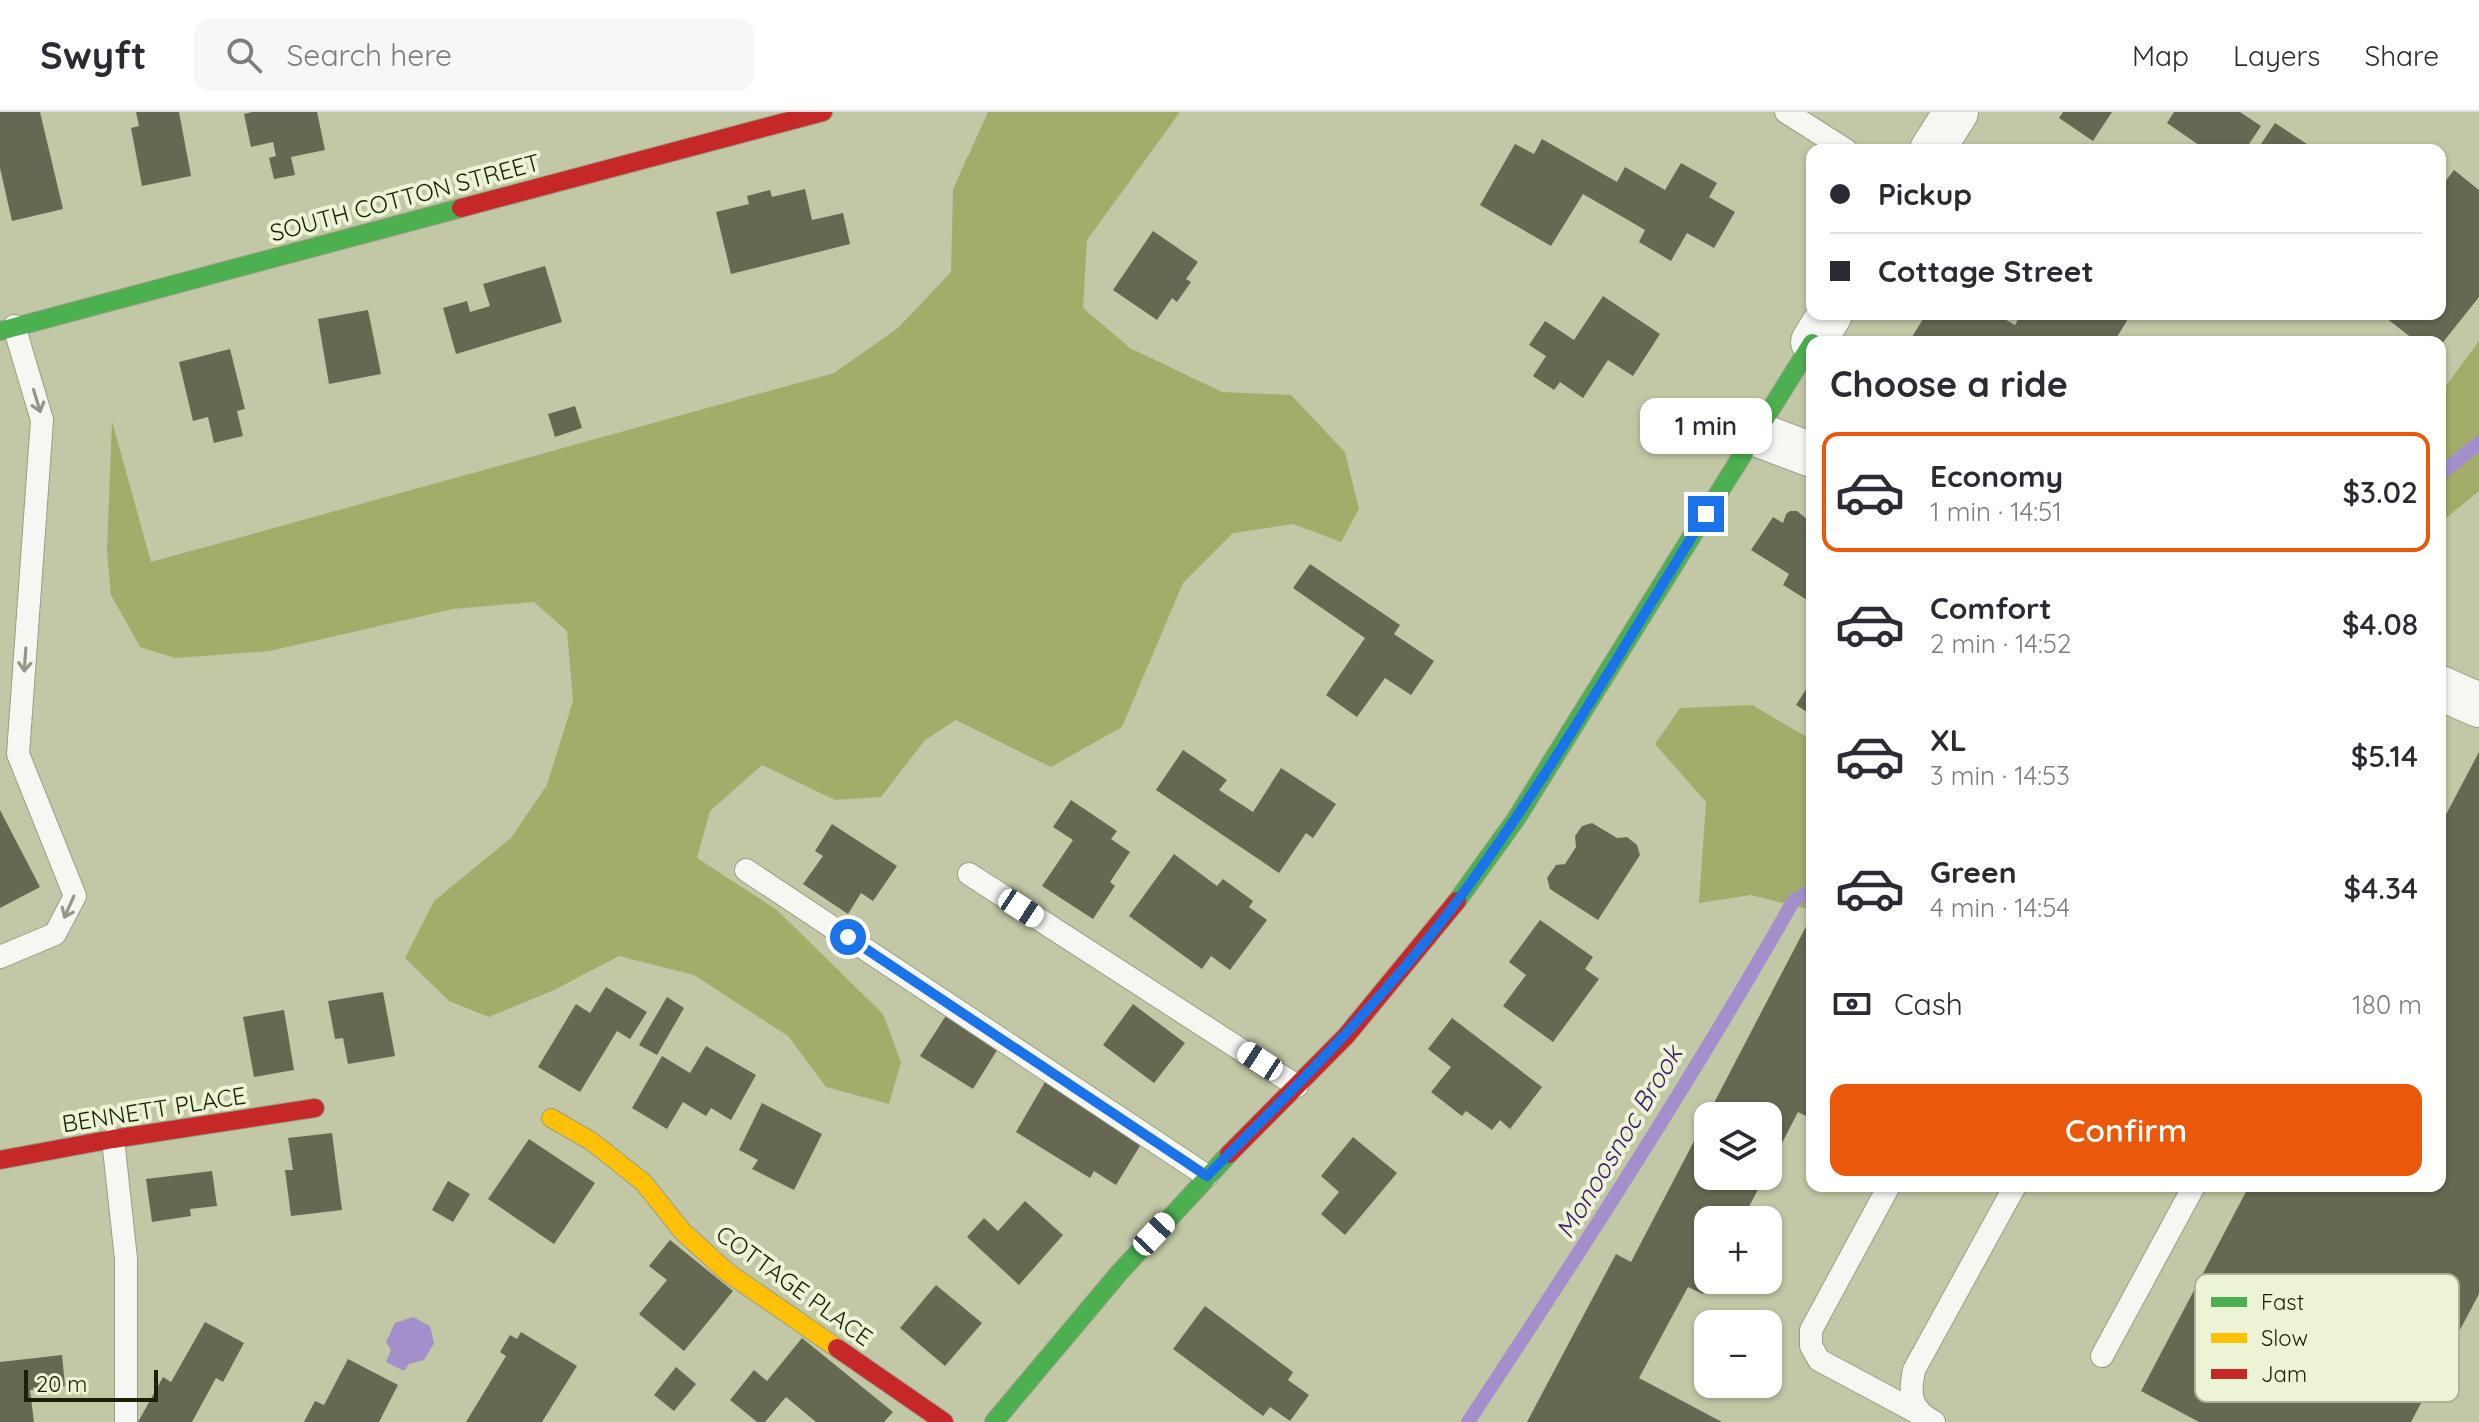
<!DOCTYPE html>
<meta charset="utf-8">
<style>
body{margin:0;font-family:Quicksand,sans-serif;background:#f7f7f7;color:#2b2b33;height:100vh;display:flex;flex-direction:column;font-size:30px;white-space:nowrap}
*{box-sizing:border-box;margin:0}
p{font-size:26px;color:#7c7c81}
.icon{flex:none;width:44px;height:44px;fill:none;stroke:currentColor;stroke-width:2;stroke-linecap:round;stroke-linejoin:round}
.map{position:relative;flex:1;overflow:hidden}
.drawer{position:absolute;left:1806px;top:224px;width:640px;height:856px;display:flex;flex-direction:column;background:#fff;border-radius:16px;box-shadow:0 2px 6px #0004}
.drawer>*{flex:none}
.guide{position:absolute;left:1806px;top:32px;width:640px;height:176px;border-radius:16px;box-shadow:0 2px 6px #0004;display:grid;align-content:center;height:176px;padding:0 24px;background:#fff}
.buttons{position:absolute;left:1694px;top:990px;display:grid;gap:16px}
.buttons a{display:grid;place-items:center;width:88px;height:88px;border-radius:16px;background:#fff;box-shadow:0 2px 6px #0004;font-size:40px}
.scale{position:absolute;left:24px;bottom:20px;width:134px;box-sizing:border-box;padding-left:8px;border:4px solid #1c1f07;border-top:0;font-size:22px;line-height:28px;white-space:nowrap;color:#1c1f07;-webkit-text-stroke:6px #edf3d5;paint-order:stroke}
.end{position:absolute;width:36px;height:36px;margin:-18px;border:10px solid #1a73e8;background:#fff;box-shadow:0 0 0 4px #fff}
.from{border-radius:50%}
.bubble{position:absolute;height:56px;border-radius:16px;background:#fff;box-shadow:0 2px 6px #0004;font-size:26px;font-weight:600;line-height:56px;text-align:center}
.car{position:absolute;width:24px;height:48px;margin:-24px -12px;border-radius:10px;box-shadow:0 0 6px 2px #0007;background:linear-gradient(#fff 24%,#345 0 40%,#fff 0 76%,#345 0 86%,#fff 0)}
.guide b{display:flex;align-items:center;gap:28px;height:76px;font-size:30px}
.guide b+b{border-top:2px solid #e1e1e2}
.guide i{width:20px;height:20px;background:#2b2b33}
ul{padding:0;list-style:none}
li{display:flex;align-items:center;gap:24px;height:120px;margin:0 16px 12px;padding:0 8px;border:4px solid transparent;border-radius:16px}
li div{flex:1}
li b{display:block;font-size:30px}
li em{font-style:normal;font-weight:600}
li.on{border-color:#ea580c}
li>.icon{width:72px;height:72px;stroke-width:1.5}
h2{padding:0 24px;font-size:36px;line-height:96px}
.pay{display:flex;align-items:center;gap:20px;height:88px;padding:0 24px;font-size:30px}
.pay p{margin-inline-start:auto}
.button{display:flex;gap:16px;margin-top:auto;padding:16px 24px}
.button a{flex:1;height:92px;border-radius:16px;background:#ea580c;color:#fff;font-size:32px;font-weight:600;line-height:92px;text-align:center}
header{display:flex;align-items:center;gap:48px;box-sizing:border-box;height:112px;padding:0 40px;background:#fff;border-bottom:2px solid #e1e1e2}
header strong{font-size:38px}
nav{display:flex;gap:44px;margin-inline-start:auto;font-size:28px}
.search{width:560px;height:72px;background:#f7f7f7;display:flex;align-items:center;gap:20px;box-sizing:border-box;padding:0 28px;border-radius:16px;color:#7c7c81;font-size:30px}
.map>svg:first-child{display:block}
</style>
<header>
<strong>Swyft</strong>
<div class="search"><svg class="icon" aria-label="search" viewBox="0 0 24 24"><circle cx="10" cy="10" r="6"/><path d="M15 15l6 6"/></svg>Search here</div>
<nav><a>Map</a><a>Layers</a><a>Share</a></nav>
</header>
<div class="map">
<svg width="2479" height="1310" viewBox="0 0 2479 1310">
<rect width="100%" height="100%" fill="#c2c8a6"/>
<g fill="#a3ac69">
<polygon points="988,0 1180,0 1087,128 1083,196 1130,236 1222,280 1291,283 1345,340 1359,397 1341,430 1293,412 1233,421 1183,471 1122,615 1051,655 956,608 925,628 881,685 835,688 762,653 710,699 697,746 777,798 883,902 901,950 889,992 826,975 788,924 694,863 619,844 554,878 489,905 449,889 405,846 434,789 511,726 547,673 573,589 567,519 534,490 453,497 270,539 175,546 140,535 111,483 107,439 112,309 151,450 834,261 898,216 951,160 953,77"/>
<polygon points="2479,229 2479,379 2440,411 2440,282"/>
<polygon points="1752,593 1812,628 1812,798 1751,783 1699,791 1706,690 1655,632 1680,596"/>
</g>
<polygon fill="#a38fcb" points="413,1205 430,1214 434,1231 424,1248 409,1252 404,1259 386,1250 391,1238 386,1230 395,1211"/>
<g fill="none" stroke-linecap="round" stroke-linejoin="round">
<g stroke="#a38fcb" stroke-width="14">
<polyline points="2440,362 2479,331"/>
<path d="M1468,1310C1581,1139 1692,967 1794,788L1812,778"/>
</g>
</g>
<g fill="#666952">
<polygon points="0,0 40,0 63,97 12,109 0,56"/>
<polygon points="136,0 179,0 191,64 142,74 131,16 139,14"/>
<polygon points="252,0 317,0 325,38 291,45 295,63 274,67 269,46 276,44 273,30 251,35 244,2"/>
<polygon points="2063,0 2112,0 2093,29 2059,6"/>
<polygon points="2174,0 2240,0 2261,14 2245,38 2206,38 2167,11"/>
<polygon points="2275,11 2316,38 2257,38"/>
<polygon points="1542,27 1617,70 1625,55 1665,78 1681,51 1717,71 1709,85 1735,100 1714,136 1687,121 1671,149 1639,130 1645,118 1583,82 1551,134 1480,93 1515,32 1534,42"/>
<polygon points="2454,58 2479,78 2479,185 2440,234 2440,230 2417,230 2381,202 2440,202 2440,76"/>
<polygon points="805,77 812,108 843,101 850,132 731,162 716,100 749,92 747,84 770,78 772,85"/>
<polygon points="1153,119 1198,150 1186,167 1191,170 1177,190 1172,186 1157,208 1113,178"/>
<polygon points="545,154 562,210 456,242 443,196 467,189 470,200 490,194 483,172"/>
<polygon points="1603,184 1660,222 1633,264 1608,248 1583,286 1560,270 1554,278 1533,264 1546,244 1529,233 1545,209 1574,228"/>
<polygon points="368,198 381,262 329,272 318,207"/>
<polygon points="1926,202 1996,202 2015,213 2021,202 2131,202 2114,230 1909,230"/>
<polygon points="230,237 245,297 237,299 243,324 214,331 208,305 193,309 179,250"/>
<polygon points="575,294 582,316 555,325 548,302"/>
<polygon points="1790,399 1797,399 1812,411 1812,491 1783,473 1789,462 1751,438 1773,405 1783,411 1786,402"/>
<polygon points="1310,452 1400,513 1394,522 1434,549 1411,583 1385,566 1357,605 1326,583 1365,526 1293,476"/>
<polygon points="1812,568 1812,603 1796,593"/>
<polygon points="1183,638 1227,668 1219,678 1253,700 1281,656 1336,692 1313,726 1306,721 1279,761 1156,678"/>
<polygon points="2479,640 2479,1182 2411,1310 2199,1310 2141,1279 2249,1074 2440,1074 2440,714"/>
<polygon points="1071,688 1117,719 1111,727 1130,740 1110,770 1115,774 1093,807 1042,774 1073,728 1053,715"/>
<polygon points="0,698 40,775 0,796"/>
<polygon points="1592,711 1617,726 1627,725 1637,733 1640,743 1598,808 1550,777 1547,766 1556,753 1565,752 1576,735 1575,724 1582,714"/>
<polygon points="832,712 897,754 873,789 861,781 848,802 803,772 823,744 815,739"/>
<polygon points="1174,742 1217,774 1223,767 1253,789 1249,795 1267,808 1230,858 1211,844 1202,857 1129,804"/>
<polygon points="1812,803 1812,1007 1798,1000 1768,1058 1768,1004 1708,1004 1708,1064 1765,1064 1742,1108 1708,1108 1708,1168 1710,1168 1703,1182 1688,1175 1639,1266 1722,1310 1527,1310 1616,1142 1631,1150"/>
<polygon points="1540,808 1593,845 1585,857 1599,867 1553,930 1503,894 1526,863 1509,850"/>
<polygon points="606,875 647,900 630,927 617,919 580,980 538,955 576,892 590,901"/>
<polygon points="383,880 395,944 348,952 343,926 335,927 328,889"/>
<polygon points="667,885 684,896 657,943 639,933"/>
<polygon points="1133,892 1185,931 1154,971 1103,933"/>
<polygon points="284,898 294,958 254,965 243,905"/>
<polygon points="947,902 999,935 973,977 920,944"/>
<polygon points="1452,906 1542,975 1510,1017 1500,1008 1492,1018 1466,999 1462,1004 1431,980 1451,955 1428,937"/>
<polygon points="706,934 756,963 731,1008 711,996 706,1004 683,990 667,1017 632,996 662,944 690,961"/>
<polygon points="1045,970 1143,1029 1116,1073 1094,1059 1090,1066 1016,1020"/>
<polygon points="762,991 822,1022 794,1078 752,1057 758,1048 739,1038"/>
<polygon points="332,1021 342,1098 291,1104 285,1058 293,1058 288,1026"/>
<polygon points="1353,1025 1397,1061 1345,1123 1321,1102 1339,1080 1321,1064"/>
<polygon points="529,1027 595,1071 554,1132 488,1087"/>
<polygon points="212,1059 217,1094 190,1097 191,1104 152,1110 146,1067"/>
<polygon points="448,1069 470,1082 453,1110 432,1098"/>
<polygon points="1025,1089 1063,1123 1019,1173 967,1125 984,1106 998,1119"/>
<polygon points="670,1128 733,1179 684,1239 639,1202 667,1168 649,1154"/>
<polygon points="936,1173 982,1211 945,1254 900,1216"/>
<polygon points="1205,1194 1293,1260 1288,1268 1309,1283 1290,1309 1270,1295 1263,1304 1173,1237"/>
<polygon points="205,1210 244,1231 223,1270 216,1266 192,1310 138,1310 163,1265 171,1270"/>
<polygon points="521,1220 577,1254 542,1310 466,1310 506,1244 500,1240 510,1223 517,1227"/>
<polygon points="802,1226 893,1300 884,1310 816,1310 786,1285 765,1310 757,1310 730,1288 754,1258 767,1269"/>
<polygon points="62,1243 65,1274 30,1278 34,1310 0,1310 0,1250"/>
<polygon points="348,1247 398,1273 379,1310 304,1310 315,1289 324,1293"/>
<polygon points="676,1255 696,1272 674,1299 654,1283"/>
</g>
<g fill="none" stroke-linecap="round" stroke-linejoin="round">
<defs>
<g id="lane">
<polyline points="1786,0 1846,38"/>
<polyline points="746,758 1207,1064"/>
<polyline points="969,762 1297,974"/>
<polyline points="0,845 55,822 75,784 18,642 42,308 14,214"/>
<polyline points="113,1027 126,1147 126,1310"/>
<polyline points="1889,1074 1811,1218 1811,1234 1819,1248 1920,1302"/>
<polyline points="2102,1244 2194,1074"/>
<path d="M1934,1310C1910,1297 1909,1283 1914,1258L2015,1074"/>
</g>
<g id="street">
<polyline points="1932,38 1956,0"/>
<polyline points="1813,230 1830,202"/>
<polyline points="1756,322 1812,343"/>
<polyline points="2440,576 2479,593"/>
</g>
<g id="fast">
<polyline points="0,219 461,96"/>
<polyline points="1457,789 1516,707 1812,231"/>
<polyline points="994,1310 1119,1161 1229,1042"/>
</g>
<polyline id="slow" points="551,1006 591,1029 643,1070 683,1120 727,1160 837,1236"/>
<g id="jam">
<polyline points="461,96 823,0"/>
<polyline points="1229,1042 1346,924 1457,789"/>
<polyline points="0,1048 113,1027 315,996"/>
<polyline points="837,1236 944,1310"/>
</g>
</defs>
<use href="#lane" stroke="#9a9e84" stroke-width="24"/>
<use href="#street" stroke="#9a9e84" stroke-width="46"/>
<use href="#fast" stroke="#9a9e84" stroke-width="20"/>
<use href="#slow" stroke="#9a9e84" stroke-width="20"/>
<use href="#jam" stroke="#9a9e84" stroke-width="20"/>
<use href="#lane" stroke="#f6f7f2" stroke-width="22"/>
<use href="#street" stroke="#f6f7f2" stroke-width="44"/>
<use href="#fast" stroke="#4caf50" stroke-width="18"/>
<use href="#slow" stroke="#ffc107" stroke-width="18"/>
<use href="#jam" stroke="#c62828" stroke-width="18"/>
</g>
<defs><path id="oneway-shaft" d="M-6 0H5M1.5-3L5.5 0L1.5 3" fill="none" stroke-width="1.6" stroke-linecap="round" stroke-linejoin="round" transform="scale(2)"/></defs>
<g stroke="#949688">
<use href="#oneway-shaft" transform="translate(37 289) rotate(73)"/>
<use href="#oneway-shaft" transform="translate(25 548) rotate(94)"/>
<use href="#oneway-shaft" transform="translate(69 795) rotate(114)"/>
</g>
<g fill="none" stroke-linecap="round" stroke-linejoin="round">
<path stroke="#1a73e8" stroke-width="10" d="M848,825L1207,1064C1292,979 1376,895 1449,800C1544,674 1622,536 1706,402"/>
</g>
<g text-anchor="middle" stroke-width="8" stroke-linejoin="round" paint-order="stroke">
<g font-size="24" fill="#1c1f07" stroke="#edf3d5">
<text transform="translate(405 86) rotate(-15)" y="8">SOUTH COTTON STREET</text>
<text transform="translate(154 998) rotate(-9)" y="8">BENNETT PLACE</text>
<text transform="translate(794 1174) rotate(36)" y="8">COTTAGE PLACE</text>
</g>
<g font-size="26" font-style="italic" fill="#3e1772" stroke="#edf3d5">
<text transform="translate(1619 1030) rotate(-59)" y="9">Monoosnoc Brook</text>
</g>
</g>
<rect x="2195" y="1162" width="264" height="128" rx="12" fill="#edf3d5" stroke="#aeb397" stroke-width="2"/>
<rect x="2211" y="1185" width="36" height="10" fill="#4caf50"/>
<rect x="2211" y="1221" width="36" height="10" fill="#ffc107"/>
<rect x="2211" y="1257" width="36" height="10" fill="#c62828"/>
<g font-size="22" fill="#1c1f07">
<text x="2261" y="1198">Fast</text>
<text x="2261" y="1234">Slow</text>
<text x="2261" y="1270">Jam</text>
</g>
</svg>
<div class="buttons">
<a><svg class="icon" aria-label="layers" viewBox="0 0 24 24"><path d="M12 4l9 5-9 5-9-5zM3 14l9 5 9-5"/></svg></a>
<a>+</a>
<a>−</a>
</div>
<div class="scale">20 m</div>
<i class="end from" style="left:848px;top:825px"></i>
<i class="end" style="left:1706px;top:402px"></i>
<div class="bubble" style="left:1640px;top:286px;width:132px">1 min</div>
<i class="car" style="left:1021px;top:796px;rotate:123deg"></i>
<i class="car" style="left:1260px;top:949px;rotate:303deg"></i>
<i class="car" style="left:1154px;top:1122px;rotate:43deg"></i>
<div class="guide">
<b><i class="from"></i>Pickup</b>
<b><i></i>Cottage Street</b>
</div>
<section class="drawer">
<h2>Choose a ride</h2>
<ul>
<li class="on"><svg class="icon" aria-label="car" viewBox="0 0 24 24"><path d="M5 17H2v-5l4-1 3-4h7l3 4 3 1v5h-3M9 17h6M6 11h13"/><circle cx="7" cy="17" r="2"/><circle cx="17" cy="17" r="2"/></svg><div><b>Economy</b><p>1 min · 14:51</p></div><em>$3.02</em></li>
<li><svg class="icon" aria-label="car" viewBox="0 0 24 24"><path d="M5 17H2v-5l4-1 3-4h7l3 4 3 1v5h-3M9 17h6M6 11h13"/><circle cx="7" cy="17" r="2"/><circle cx="17" cy="17" r="2"/></svg><div><b>Comfort</b><p>2 min · 14:52</p></div><em>$4.08</em></li>
<li><svg class="icon" aria-label="car" viewBox="0 0 24 24"><path d="M5 17H2v-5l4-1 3-4h7l3 4 3 1v5h-3M9 17h6M6 11h13"/><circle cx="7" cy="17" r="2"/><circle cx="17" cy="17" r="2"/></svg><div><b>XL</b><p>3 min · 14:53</p></div><em>$5.14</em></li>
<li><svg class="icon" aria-label="car" viewBox="0 0 24 24"><path d="M5 17H2v-5l4-1 3-4h7l3 4 3 1v5h-3M9 17h6M6 11h13"/><circle cx="7" cy="17" r="2"/><circle cx="17" cy="17" r="2"/></svg><div><b>Green</b><p>4 min · 14:54</p></div><em>$4.34</em></li>
</ul>
<div class="pay"><svg class="icon" aria-label="cash" viewBox="0 0 24 24"><path d="M3 7h18v10H3z"/><circle cx="12" cy="12" r="2"/></svg>Cash<p>180 m</p></div>
<div class="button"><a>Confirm</a></div>
</section>
</div>
